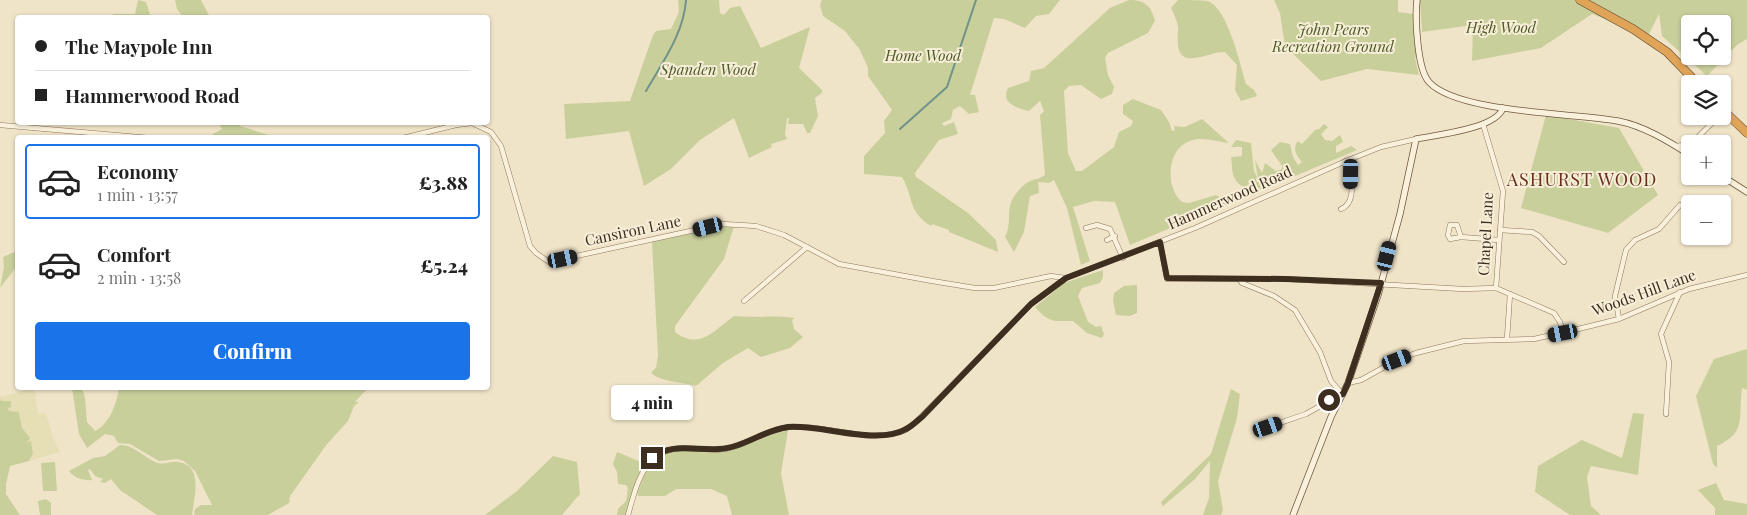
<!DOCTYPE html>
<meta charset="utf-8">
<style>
body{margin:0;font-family:"Playfair Display",serif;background:#f2f2f2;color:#222;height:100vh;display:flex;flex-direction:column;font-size:19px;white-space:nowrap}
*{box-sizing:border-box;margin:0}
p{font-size:16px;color:#767676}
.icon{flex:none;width:28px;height:28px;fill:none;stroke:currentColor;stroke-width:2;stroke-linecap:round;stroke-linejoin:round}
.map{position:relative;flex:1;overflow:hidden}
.details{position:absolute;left:15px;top:135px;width:475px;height:255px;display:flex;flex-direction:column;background:#fff;border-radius:5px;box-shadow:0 1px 4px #0004}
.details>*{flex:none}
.guide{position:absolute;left:15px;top:15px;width:475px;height:110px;border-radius:5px;box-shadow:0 1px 4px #0004;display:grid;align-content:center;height:110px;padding:0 20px;background:#fff}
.tools{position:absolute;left:1681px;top:15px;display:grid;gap:10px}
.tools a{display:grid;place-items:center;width:50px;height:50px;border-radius:5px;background:#fff;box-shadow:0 1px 4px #0004;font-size:25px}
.end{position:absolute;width:22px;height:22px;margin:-11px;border:6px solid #3d2e20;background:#fff;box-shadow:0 0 0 2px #fff}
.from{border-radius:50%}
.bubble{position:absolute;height:35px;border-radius:5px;background:#fff;box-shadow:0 1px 4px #0004;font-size:16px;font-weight:800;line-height:35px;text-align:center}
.car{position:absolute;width:15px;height:30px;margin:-15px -8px;border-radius:6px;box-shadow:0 0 4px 1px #0007;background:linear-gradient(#222 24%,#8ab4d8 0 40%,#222 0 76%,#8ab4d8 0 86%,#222 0)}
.guide b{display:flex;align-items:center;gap:18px;height:48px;font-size:19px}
.guide b+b{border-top:1px solid #e0e0e0}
.guide i{width:12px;height:12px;background:#222}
ul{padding:9px 0 0;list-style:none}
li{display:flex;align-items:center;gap:15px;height:75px;margin:0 10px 8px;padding:0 10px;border:2px solid transparent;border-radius:5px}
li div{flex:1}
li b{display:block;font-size:19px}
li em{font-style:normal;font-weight:800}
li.current{border-color:#1a73e8}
li>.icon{width:45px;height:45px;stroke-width:1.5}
.cta{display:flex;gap:10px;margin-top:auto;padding:10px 20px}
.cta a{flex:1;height:58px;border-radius:5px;background:#1a73e8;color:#fff;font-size:20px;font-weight:800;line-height:58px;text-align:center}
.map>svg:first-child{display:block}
</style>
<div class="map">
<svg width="1747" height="515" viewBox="0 0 1747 515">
<rect width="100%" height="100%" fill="#f0e4c8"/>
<polygon fill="#e6deb5" points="34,388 38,414 46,413 53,438 60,452 29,461 33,454 31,442 27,443 30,438 22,428 19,412 9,412 7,402 1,401 0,397"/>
<g fill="#c9cf9b" fill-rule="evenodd">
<polygon points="138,0 146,2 151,17 112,17 113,14 135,14"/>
<polygon points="175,0 201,0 210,17 183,17 177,9"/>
<polygon points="678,0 719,0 720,13 724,15 730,8 740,6 761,48 810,27 799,68 822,90 822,93 815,98 818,116 810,133 807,133 803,124 788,124 789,119 787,118 785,134 787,139 771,144 772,147 749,158 734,118 700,140 671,169 644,186 629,131 566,139 564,104 630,101 653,35 656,31 671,29 679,12"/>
<path d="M822,0H1060L1049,14L1036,16L1025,28L1004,19L994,18L970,95H975L979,112L969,114L960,106L953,110L951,119L942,123L944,126L954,122L958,134L939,140L915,173L916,177L968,213L996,240L998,252L949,232V230L932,224L931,226C907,211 914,197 902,177L864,174V156L885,133L884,121L892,110L868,76V68L860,50L845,31L823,16L820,5Z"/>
<path d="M1129,0C1146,0 1151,6 1155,21L1148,33L1108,53L1105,58L1108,75L1114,87L1112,94L1101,99L1081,85L1069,86L1064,91L1068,153L1076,171H1082L1114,147L1119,132L1131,126L1133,121L1123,114V105L1133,99L1161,110L1169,122L1172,131L1175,130L1174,126L1185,127L1202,119L1229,143C1218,142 1203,137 1193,140C1167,146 1164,187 1182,202L1189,203L1216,195L1221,198L1253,190L1252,183L1244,187C1230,180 1233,169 1231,157L1242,156V147H1231L1236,140L1251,143L1254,171L1258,179L1255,160L1262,173L1265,163L1276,171L1282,169V166L1271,150L1280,142L1290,144L1293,157L1298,165L1302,162C1296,156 1292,148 1298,141L1302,144L1315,130L1319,129L1324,124L1328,127L1321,134L1325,140L1332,141L1340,135L1343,142L1336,146V153L1351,146L1357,150L1130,245L1115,202L1094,201L1073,207L1090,261L1081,265L1067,208L1054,180L1049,183L1038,182L1039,193L1030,196L1024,232L1014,252L1005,237C1015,216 1000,207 1024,185C1032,178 1039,180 1045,175L1040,115L1044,111L1040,101L1029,111C1018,108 1000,104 1008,88L1029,81L1031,71L1044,68L1110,8Z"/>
<path d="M1178,0C1187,0 1200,0 1208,1C1228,9 1240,64 1246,84L1254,90L1257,96L1241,101L1235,90L1237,65L1225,52C1213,52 1205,57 1194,58C1174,61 1178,39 1178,27C1177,20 1174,14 1171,8Z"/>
<polygon points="1274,0 1398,0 1398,12 1414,14 1419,54 1415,58 1419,75 1367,69 1321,81 1285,46 1280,13"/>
<path d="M1420,0H1747V39L1737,45L1707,76L1662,36L1659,14L1648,36L1592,14L1541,48L1472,61L1473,25L1422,32ZM1690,24H1722V56H1690Z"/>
<polygon points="1546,115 1619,128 1658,195 1608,233 1521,208"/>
<polygon points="218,122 239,123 240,126 275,137 208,137 222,129"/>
<path d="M722,226H734L724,259L675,326V332C700,351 714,330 734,316C755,318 775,315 795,318L792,320L794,329L803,337L790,348L761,357L748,348L723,363L696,386C682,382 661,382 651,373L662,361L656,367L658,356L652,242Z"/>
<polygon points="17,251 17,266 0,288 4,267 3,257"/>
<path d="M1103,270V277L1100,283L1082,288L1078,296L1088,322L1096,327L1101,326L1104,334L1102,338L1087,333L1073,321C1053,321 1049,323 1035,307L1064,283Z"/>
<polygon points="1137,285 1137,313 1130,316 1116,315 1113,300 1114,293 1124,286"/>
<path d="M1747,349V390L1742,388C1738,419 1747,432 1717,446V468L1713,464L1696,396L1714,359Z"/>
<path d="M72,388H82L85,398L87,422L95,431C110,424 117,402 119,388H368L355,402H359L354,406L348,421L327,444L290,496L289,503L268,515H194L195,509L201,505H212L195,471L184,461L177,459L159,461L130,444L118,443L114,436L105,434L87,448L79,434Z"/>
<polygon points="1231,389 1240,394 1237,418 1218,481 1223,510 1221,515 1203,515 1209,498 1210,461 1195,479 1163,506 1161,502 1211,454"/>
<polygon points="0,397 1,401 11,401 11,407 8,408 9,411 19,412 22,428 30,438 27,443 31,441 33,454 29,461 10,466 6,484 6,494 20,515 0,515"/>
<polygon points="1633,413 1644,414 1638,475 1591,466 1587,477 1591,506 1601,515 1570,515 1535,492 1538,466 1582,440 1622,458"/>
<path d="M788,430L781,473L789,515H732L727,496L711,489H676L665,496H638L637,493C642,481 647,465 658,457C674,444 700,455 718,452C743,450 764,435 788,430Z"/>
<path d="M120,445C135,445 145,459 158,463C165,465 171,461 178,462C204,465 194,498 192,515H157L120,490L111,479L105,483L100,482L103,479L95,476L90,469L88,470L92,480C84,481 74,478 69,471L93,458L105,456Z"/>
<polygon points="617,452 646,464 636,483 626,515 617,515 618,509 626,501 628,488 626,485 618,484 617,472 613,464"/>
<polygon points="553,456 577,462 580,494 562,515 485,515 517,491"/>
<polygon points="55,462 57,491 43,491 41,463"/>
<polygon points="1716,483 1724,500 1747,504 1747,515 1715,515 1715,508 1698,490"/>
<polygon points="46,499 51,503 51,515 40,515 38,501"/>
</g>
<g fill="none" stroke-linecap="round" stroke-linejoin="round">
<g stroke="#6f938a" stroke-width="2">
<path d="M646,91C662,63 684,33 686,0"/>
<polyline points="900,129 947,87 976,0"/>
</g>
<defs>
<g id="street">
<polyline points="1483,124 1503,191 1496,288"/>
<polyline points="0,125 149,138"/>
<polyline points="403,138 456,125 472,123 491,132 501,146 530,246 536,253 549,262 722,224 756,226 784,235 839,264 932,281 975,288 994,288 1051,276 1065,278"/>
<polyline points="1691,144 1719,116"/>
<polyline points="1676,146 1691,144"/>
<path d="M1341,209C1358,202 1351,174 1346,161"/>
<polyline points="1086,228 1097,225 1110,229 1123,258"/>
<polyline points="1500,230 1532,232 1539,236 1564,262"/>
<polyline points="1461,237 1457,225 1450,225 1448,235 1450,239 1461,237 1499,240"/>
<polyline points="1107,240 1115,236"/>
<polyline points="1160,242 1167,279 1287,279 1463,289 1496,288 1554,313 1560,322 1563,333"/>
<polyline points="1239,279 1242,283 1274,296 1295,310 1320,352 1331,381 1343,395"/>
<polyline points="744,301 807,247"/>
<polyline points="1619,319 1615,296 1626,250 1635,240 1659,229 1680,205"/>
<polyline points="1507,339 1510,294"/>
<polyline points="1348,383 1361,380 1397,360 1416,353 1464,341 1534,339 1570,331 1619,319 1689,289 1747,275"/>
<polyline points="1666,414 1669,362 1661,334 1680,292"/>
<polyline points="1256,431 1306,414 1341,394"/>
<path d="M628,515C637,483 644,449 683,448C697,448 711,451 725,449C747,445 766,429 790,427C824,424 866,443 900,432C908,430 915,423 921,417L1031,304L1066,278L1195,228L1346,161L1381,147L1416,139"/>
</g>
<g id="secondary">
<path d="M1417,0C1415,18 1417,69 1429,82C1457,113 1574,113 1618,121C1644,126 1668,141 1690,155"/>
<polyline points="1722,176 1747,192"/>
<path d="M1293,515L1331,417L1348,383L1378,295L1400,214L1416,139C1436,135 1496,129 1503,108"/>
</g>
<g id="highway">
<polyline points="1580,0 1633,29 1667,52 1698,84"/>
<polyline points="1722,109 1747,133"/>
</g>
</defs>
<use href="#street" stroke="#8d765c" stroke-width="5.5"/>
<use href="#secondary" stroke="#6f573f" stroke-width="7"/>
<use href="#highway" stroke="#5b4430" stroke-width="9"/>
<use href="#street" stroke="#faf1dc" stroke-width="4.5"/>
<use href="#secondary" stroke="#faf1dc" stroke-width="5.5"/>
<use href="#highway" stroke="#e0a458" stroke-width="8"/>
</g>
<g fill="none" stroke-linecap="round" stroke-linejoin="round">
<path stroke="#3d2e20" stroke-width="6" d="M652,458C671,442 696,451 719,449C743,448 764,430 788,427C821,424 877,446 906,429C912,426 917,421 922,417L1031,304L1066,278L1160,242L1167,278L1286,279L1381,283L1348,383L1343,394L1329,400"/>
</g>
<g text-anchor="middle" stroke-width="4" stroke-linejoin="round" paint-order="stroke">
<g font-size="15" font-style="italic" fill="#4d5a26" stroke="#f7eed8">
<text x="1501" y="33">High Wood</text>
<text x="1333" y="35">John Pears<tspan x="1333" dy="17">Recreation Ground</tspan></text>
<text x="923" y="61">Home Wood</text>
<text x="708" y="75">Spanden Wood</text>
</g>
<g font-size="15" fill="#3d2e20" stroke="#f7eed8">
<text transform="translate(1230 198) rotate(-24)" y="5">Hammerwood Road</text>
<text transform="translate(633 231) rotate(-12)" y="5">Cansiron Lane</text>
<text transform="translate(1486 234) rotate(-87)" y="5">Chapel Lane</text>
<text transform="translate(1644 293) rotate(-20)" y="5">Woods Hill Lane</text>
</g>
<g font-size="18" letter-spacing="1" fill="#6b2e1e" stroke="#f7eed8">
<text x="1582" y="186">ASHURST WOOD</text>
</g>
</g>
</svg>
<div class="tools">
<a><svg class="icon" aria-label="locate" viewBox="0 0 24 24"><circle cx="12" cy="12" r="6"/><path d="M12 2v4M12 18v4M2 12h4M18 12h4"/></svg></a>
<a><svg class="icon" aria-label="layers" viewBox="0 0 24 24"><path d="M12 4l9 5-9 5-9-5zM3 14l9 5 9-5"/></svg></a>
<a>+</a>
<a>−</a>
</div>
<i class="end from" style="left:1329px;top:400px"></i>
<i class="end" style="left:652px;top:458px"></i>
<div class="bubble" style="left:611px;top:385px;width:82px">4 min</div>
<i class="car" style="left:1351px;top:174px;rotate:181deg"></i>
<i class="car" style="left:708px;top:227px;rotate:256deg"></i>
<i class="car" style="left:1387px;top:256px;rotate:14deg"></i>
<i class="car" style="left:563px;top:259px;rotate:78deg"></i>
<i class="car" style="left:1563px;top:333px;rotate:259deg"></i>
<i class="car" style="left:1397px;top:360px;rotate:69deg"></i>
<i class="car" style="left:1268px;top:427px;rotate:71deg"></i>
<div class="guide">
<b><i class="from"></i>The Maypole Inn</b>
<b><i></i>Hammerwood Road</b>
</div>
<section class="details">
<ul>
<li class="current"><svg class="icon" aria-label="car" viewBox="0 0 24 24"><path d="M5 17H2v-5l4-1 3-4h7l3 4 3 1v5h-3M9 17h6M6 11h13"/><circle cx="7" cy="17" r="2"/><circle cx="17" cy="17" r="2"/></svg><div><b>Economy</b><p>1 min · 13:57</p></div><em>£3.88</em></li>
<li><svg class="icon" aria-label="car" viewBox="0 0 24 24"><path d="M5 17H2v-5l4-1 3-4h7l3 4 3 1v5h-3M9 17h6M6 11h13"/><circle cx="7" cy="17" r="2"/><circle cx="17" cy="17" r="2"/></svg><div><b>Comfort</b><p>2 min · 13:58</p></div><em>£5.24</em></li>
</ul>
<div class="cta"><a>Confirm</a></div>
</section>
</div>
